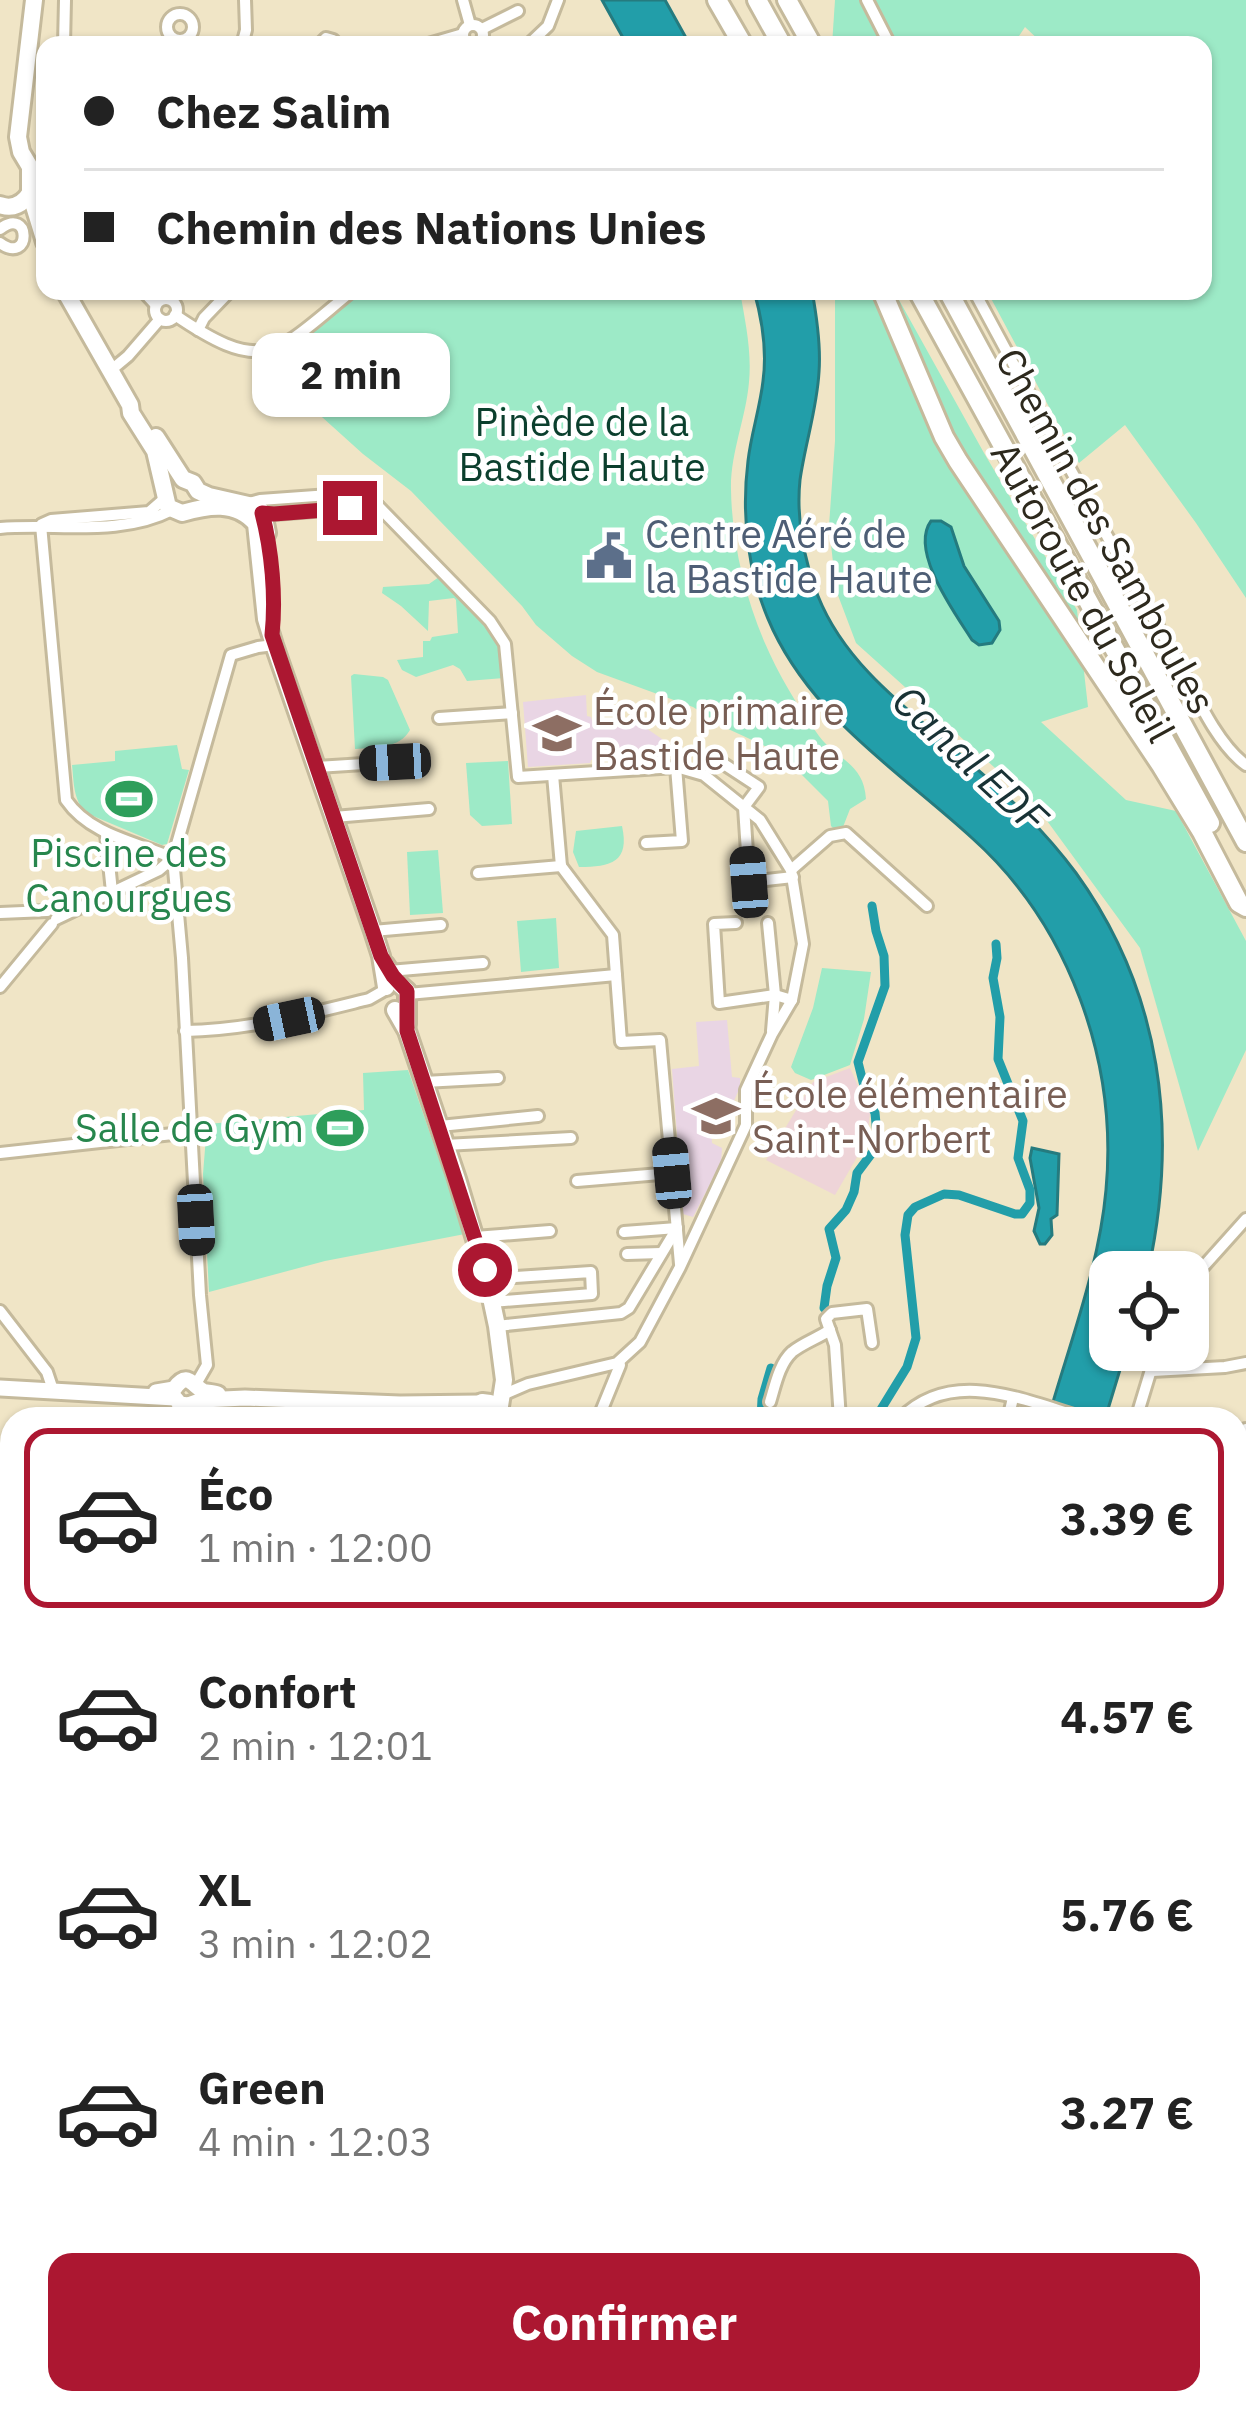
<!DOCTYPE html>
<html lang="fr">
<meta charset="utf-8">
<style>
body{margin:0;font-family:"IBM Plex Sans",sans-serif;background:#f2f2f2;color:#222;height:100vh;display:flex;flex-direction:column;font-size:45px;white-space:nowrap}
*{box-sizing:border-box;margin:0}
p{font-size:39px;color:#767676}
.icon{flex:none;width:66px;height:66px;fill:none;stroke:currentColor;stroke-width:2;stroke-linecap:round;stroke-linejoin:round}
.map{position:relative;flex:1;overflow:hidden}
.sheet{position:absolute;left:0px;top:1407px;width:1248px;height:1008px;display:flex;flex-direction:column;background:#fff;border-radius:36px 36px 0 0;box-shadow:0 3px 9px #0004}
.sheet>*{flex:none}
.top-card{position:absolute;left:36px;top:36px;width:1176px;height:264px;border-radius:24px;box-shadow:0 3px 9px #0004;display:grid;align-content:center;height:264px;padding:0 48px;background:#fff}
.tools{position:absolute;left:1089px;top:1251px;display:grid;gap:24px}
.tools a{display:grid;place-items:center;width:120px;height:120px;border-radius:24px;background:#fff;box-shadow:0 3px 9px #0004;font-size:60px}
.end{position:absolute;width:54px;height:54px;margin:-27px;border:15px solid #ac1731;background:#fff;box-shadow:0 0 0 6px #fff}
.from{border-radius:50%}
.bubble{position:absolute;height:84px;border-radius:24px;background:#fff;box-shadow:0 3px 9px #0004;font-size:39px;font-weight:800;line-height:84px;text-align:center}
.car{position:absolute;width:36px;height:72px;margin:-36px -18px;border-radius:15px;box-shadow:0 0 9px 3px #0007;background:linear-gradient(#222 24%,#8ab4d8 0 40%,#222 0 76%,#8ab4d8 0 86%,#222 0)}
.top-card b{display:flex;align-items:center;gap:42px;height:114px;font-size:45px}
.top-card b+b{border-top:3px solid #e0e0e0}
.top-card i{width:30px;height:30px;background:#222}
ul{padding:21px 0 0;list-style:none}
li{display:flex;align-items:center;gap:36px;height:180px;margin:0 24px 18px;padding:0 24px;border:6px solid transparent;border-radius:24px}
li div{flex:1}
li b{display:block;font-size:45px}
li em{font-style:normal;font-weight:800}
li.selected{border-color:#ac1731}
li>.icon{width:108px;height:108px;stroke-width:1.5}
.cta{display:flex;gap:24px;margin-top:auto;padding:24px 48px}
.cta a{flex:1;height:138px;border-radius:24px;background:#ac1731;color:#fff;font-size:48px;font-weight:800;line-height:138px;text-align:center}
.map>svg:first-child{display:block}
</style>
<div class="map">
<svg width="1246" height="2415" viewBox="0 0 1246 2415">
<rect width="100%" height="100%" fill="#f0e5c6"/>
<polygon fill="#eed4d8" points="850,1068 870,1113 867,1140 835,1195 766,1160 813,1082"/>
<g fill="#e9d5e4">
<polygon points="586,695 587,716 591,717 594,728 634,726 637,722 665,741 666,757 591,760 590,763 528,767 523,702"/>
<polygon points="727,1020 732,1077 740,1078 740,1087 730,1110 720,1111 720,1118 711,1120 712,1143 722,1148 721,1163 693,1217 683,1214 672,1069 699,1066 696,1022"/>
</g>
<g fill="#9deac7">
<polygon points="835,0 863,0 885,45 832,45"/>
<polygon points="875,0 1246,0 1246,598 1196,523 1125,425 1079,463 987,291 1203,291 1203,217 1211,203 1203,195 1203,45 1044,45 1025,27 1013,45 897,45"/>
<path d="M363,291H740C745,321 752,351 749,382C746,418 730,454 731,490C732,542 744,593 764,641C778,674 798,707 819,736C837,760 864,763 866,799L850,809L843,827L834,829L831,826L828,801L780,753L726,728L693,707L597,672L572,656L536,625L522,606L411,491L363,454L272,372L288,362L316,329Z"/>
<polygon points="835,291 894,291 984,453 1077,610 1088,707 1041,722 1126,800 1176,811 1246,941 1246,1050 1198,1151 1140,948 1034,803 856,643 836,590 829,526 835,441"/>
<polygon points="439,577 495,635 501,648 504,678 467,681 460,669 453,665 416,677 402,670 397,660 423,657 423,641 430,641 432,637 458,633 456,600 454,598 429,601 428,631 401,606 382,593 383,587 429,584"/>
<path d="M354,674L383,677L388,680L410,730C399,749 376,747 355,749L351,676Z"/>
<path d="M177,745L182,769L189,770L167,844L162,845L86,813C73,799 74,783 72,765L115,761V751Z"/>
<polygon points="508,761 512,824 482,826 470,815 466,763"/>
<path d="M622,826C630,862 611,867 579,867L573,852L576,831Z"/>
<polygon points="438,850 443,913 410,915 407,852"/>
<polygon points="556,918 559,968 521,972 517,921"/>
<polygon points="822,968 871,972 864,1019 850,1065 811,1080 795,1073 791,1067 813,1008"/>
<polygon points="408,1070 465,1234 325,1261 209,1292 203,1174 207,1124 364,1110 363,1073"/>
</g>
<g fill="#229ea9" stroke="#257b7f" stroke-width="3">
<polygon points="602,0 665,0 690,45 627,45"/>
<path d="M754,291H812C817,318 821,345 819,372C817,409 805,444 800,480C796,518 804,560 818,596C846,667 913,713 969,762C1008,796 1045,831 1076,873C1162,992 1179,1131 1148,1272H1110V1350H1126L1105,1419H1048C1069,1345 1099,1268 1106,1190C1118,1061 1069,925 972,838C900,772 816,720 773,630C748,578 741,517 748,461C751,434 760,408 763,381C767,352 762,319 754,291Z"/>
<path d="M931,521H941L951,527L964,566L999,621L1000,630L992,643L979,645L972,640C955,613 909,551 931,521Z"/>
<polygon points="1032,1148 1059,1154 1057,1215 1051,1219 1052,1235 1045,1244 1040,1244 1034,1231 1039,1208 1030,1158"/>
</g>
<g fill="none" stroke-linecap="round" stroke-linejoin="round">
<polyline stroke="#257b7f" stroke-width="3" points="1107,2403 1118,2415"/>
<g stroke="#229ea9" stroke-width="9">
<polyline points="824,1308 827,1286 836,1258 829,1229 846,1210 854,1192 857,1173 878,1145 875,1113 866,1094 858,1062 885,986 884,956 876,931 872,906"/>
<polyline points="761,1419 762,1399 771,1368"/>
<polyline points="875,1419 907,1367 916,1338 905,1235 908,1215 915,1207 944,1194 959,1195 1015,1214 1022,1214 1030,1203 1030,1190 1018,1158 1023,1121 998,1059 1000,1017 993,978 997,958 996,944"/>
</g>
<polyline stroke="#c9bfa4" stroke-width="10" stroke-dasharray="10 5" stroke-linecap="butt" points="42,167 45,165"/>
<defs>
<g id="street">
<polyline points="463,0 470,25"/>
<polyline points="867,0 890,45"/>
<circle cx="180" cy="27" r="13"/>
<circle cx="473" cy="35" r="10"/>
<polyline points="482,29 518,11"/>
<polyline points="64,45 65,0"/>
<polyline points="242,45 246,30 245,0"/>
<polyline points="319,45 326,38 333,40 338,45"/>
<polyline points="425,45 463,34"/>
<polyline points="528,45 548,26 558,0"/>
<path d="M0,229C31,205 32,266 0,243"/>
<polyline points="143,291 156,305"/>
<path d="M974,291C1039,411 1102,531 1171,649C1191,684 1214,742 1246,765"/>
<circle cx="166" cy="310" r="11"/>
<path d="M175,315C266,377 276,353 352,291"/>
<polyline points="198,330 204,318 230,291"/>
<polyline points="110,371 128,356 160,319"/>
<polyline points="249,503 260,500 357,493 368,498 378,506 490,621 505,644 518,777 676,767 704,775 760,820 791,870 803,944 792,1000 772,1034 746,1090 746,1125 680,1267 640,1342 617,1363 528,1384 502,1395"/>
<polyline points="262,513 274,514 378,506"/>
<polyline points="42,524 51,520 149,512 164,499"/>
<path d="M41,525L66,800C90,835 136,842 173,858"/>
<path d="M0,528C55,523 120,537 172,510"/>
<polyline points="439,718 512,713"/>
<polyline points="710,755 759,787 744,807 749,882 793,877"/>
<polyline points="317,767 395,762"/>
<polyline points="553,775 561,866"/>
<polyline points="334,817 429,809"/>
<polyline points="106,834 112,892"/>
<polyline points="646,843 682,841 676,767"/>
<polyline points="561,866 613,935 621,1042 660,1040 680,1264"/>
<polyline points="791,870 830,836 846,833 927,906"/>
<polyline points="478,873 561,866"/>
<polyline points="0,913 47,911"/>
<polyline points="56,919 159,870 173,858"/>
<polyline points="736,923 714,924 719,1003 775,995 792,1000"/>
<polyline points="768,923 775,995 772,1031"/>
<polyline points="373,931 441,925"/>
<polyline points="389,971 483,963"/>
<polyline points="0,987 52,924"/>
<polyline points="408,994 616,975"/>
<path d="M185,1031C249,1030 308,1014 369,999L383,991"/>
<polyline points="424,1082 498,1078"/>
<polyline points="440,1126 538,1116"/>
<polyline points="445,1145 571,1138"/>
<polyline points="0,1153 191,1132"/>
<polyline points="577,1181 672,1173"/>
<polyline points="624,1232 677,1228"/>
<polyline points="475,1237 550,1231"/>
<polyline points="627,1254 661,1253"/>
<polyline points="1184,1272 1203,1267 1246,1219"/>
<polyline points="487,1279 591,1272 592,1294 492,1302"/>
<polyline points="0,1311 47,1372 53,1390"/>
<polyline points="497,1326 621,1313 629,1308 677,1228"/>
<polyline points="1152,1371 1225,1367 1246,1363"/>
<polyline points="196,1384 207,1365 200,1295 182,958 173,858 231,655 258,647 274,645"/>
<polyline points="177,1401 179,1419"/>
<path d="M770,1402C775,1386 779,1364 792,1352C803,1343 818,1338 830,1330"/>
<polyline points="598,1419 620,1365"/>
<polyline points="840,1419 835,1345 826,1319 832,1313 867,1309 872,1343"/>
<path d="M900,1419C953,1365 1027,1402 1087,1419"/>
<polyline points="1008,1419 1013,1398"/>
<polyline points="1136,1419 1157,1350"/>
<polyline points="1236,1432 1246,1429"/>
<polyline points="0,1609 12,1610"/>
<polyline points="1236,1649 1246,1655"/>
<polyline points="1236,1738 1246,1739"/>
<polyline points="1236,1776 1246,1783"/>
<polyline points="0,1781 12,1784"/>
<polyline points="0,1824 12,1827"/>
<polyline points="1236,1845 1246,1863"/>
<polyline points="0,1880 12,1878"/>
<polyline points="0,1971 12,1969"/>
<polyline points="1236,2155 1246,2182"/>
<polyline points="4,2162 12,2174"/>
<polyline points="0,2254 12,2273"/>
<polyline points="1236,2325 1246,2327"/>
<polyline points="0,2352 10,2376"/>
<polyline points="158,2403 160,2415"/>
<polyline points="397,2403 401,2415"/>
<polyline points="780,2403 783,2415"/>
<polyline points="1212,2403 1246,2412"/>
<polyline points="947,2415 947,2403"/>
</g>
<g id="secondary">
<polyline points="0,1388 175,1398 180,1404 188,1405 202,1400 245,1398 400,1404 479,1403"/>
<path d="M156,1392L174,1389C187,1370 192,1385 203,1391C206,1392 215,1393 218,1394"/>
<polyline points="434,1409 461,1419"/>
<polyline points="0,2064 12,2077"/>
<polyline points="1236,2232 1246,2224"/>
<polyline points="0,2371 12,2377"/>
<polyline points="110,2403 116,2415"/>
<polyline points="238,2403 243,2415"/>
<polyline points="696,2403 714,2415"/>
<polyline points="417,2415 455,2403"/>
<polyline points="1026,2415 1038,2403"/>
</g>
<g id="primary">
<polyline points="34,0 18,137 21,152 30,167 30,193 45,242"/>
<path d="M0,205C13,210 23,204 30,193"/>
<path d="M65,291L130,405L131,413L155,451L168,507L182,513C207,506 236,500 256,524L266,619L274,645L373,931L381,956L386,987"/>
<polyline points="156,437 183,479 193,483 198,491 209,496 257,507 263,513 267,533"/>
<polyline points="385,964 398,983 407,991 407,1024"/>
<polyline points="395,1010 407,1031 457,1179 487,1279 497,1326 504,1380 498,1419"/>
<polyline points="470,1419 472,1408 482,1402 490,1403 498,1412"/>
<polyline points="562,2415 563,2403"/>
</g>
<g id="highway">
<polyline points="717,0 743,45"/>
<polyline points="757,0 782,45"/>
<polyline points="787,0 812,45"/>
<polyline points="882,291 944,437 958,461 1161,765 1202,832 1239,903 1246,907"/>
<polyline points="918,291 1210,823"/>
<polyline points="948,291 1246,842"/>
</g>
</defs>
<use href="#street" stroke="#c5ba9c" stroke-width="16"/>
<use href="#secondary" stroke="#c5ba9c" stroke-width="21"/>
<use href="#primary" stroke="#c5ba9c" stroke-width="22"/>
<use href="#highway" stroke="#c5ba9c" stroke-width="24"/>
<use href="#street" stroke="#fff" stroke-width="10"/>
<use href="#secondary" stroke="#fff" stroke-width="15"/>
<use href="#primary" stroke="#fff" stroke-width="16"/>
<use href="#highway" stroke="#fff" stroke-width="18"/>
</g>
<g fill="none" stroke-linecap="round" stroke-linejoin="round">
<path stroke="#ac1731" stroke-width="15" d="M350,508L274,514L262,513C272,551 276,597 272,635L381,956L393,976L407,991V1031L485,1270"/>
</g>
<defs>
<symbol id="civic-bare" viewBox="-9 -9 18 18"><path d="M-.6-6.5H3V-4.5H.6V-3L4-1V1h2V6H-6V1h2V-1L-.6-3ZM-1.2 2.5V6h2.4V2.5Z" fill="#5c6f8a" stroke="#fff" stroke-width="2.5" paint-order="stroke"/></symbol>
<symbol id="school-bare" viewBox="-9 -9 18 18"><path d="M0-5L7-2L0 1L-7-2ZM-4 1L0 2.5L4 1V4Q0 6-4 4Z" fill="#8d6e63" stroke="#fff" stroke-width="2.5" paint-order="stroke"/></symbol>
<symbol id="stadium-bare" viewBox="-9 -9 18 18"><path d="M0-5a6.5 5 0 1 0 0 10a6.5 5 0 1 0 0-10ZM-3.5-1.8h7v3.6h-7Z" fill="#2e9e5b" stroke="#fff" stroke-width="2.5" paint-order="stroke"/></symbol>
</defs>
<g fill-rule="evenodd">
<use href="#civic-bare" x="576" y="523" width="66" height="66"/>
<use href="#school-bare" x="524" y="700" width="66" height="66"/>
<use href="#stadium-bare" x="96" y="766" width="66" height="66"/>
<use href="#school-bare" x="683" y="1083" width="66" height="66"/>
<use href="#stadium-bare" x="307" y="1095" width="66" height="66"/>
</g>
<g text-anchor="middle" stroke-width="9" stroke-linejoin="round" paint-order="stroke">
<g font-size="39" fill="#0b3f2d" stroke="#fff">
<text x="582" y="436">Pinède de la<tspan x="582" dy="45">Bastide Haute</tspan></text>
</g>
<g font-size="39" fill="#2d291d" stroke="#fff">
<text transform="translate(1106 531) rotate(61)" y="14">Chemin des Samboules</text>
<text transform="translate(1083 592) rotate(61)" y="14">Autoroute du Soleil</text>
</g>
<g font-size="39" fill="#4e5e75" stroke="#fff" text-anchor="start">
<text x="645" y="548">Centre Aéré de<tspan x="645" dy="45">la Bastide Haute</tspan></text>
</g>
<g font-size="39" fill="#785e54" stroke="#fff" text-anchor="start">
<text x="593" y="725">École primaire<tspan x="593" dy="45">Bastide Haute</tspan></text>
<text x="752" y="1108">École élémentaire<tspan x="752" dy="45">Saint-Norbert</tspan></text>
</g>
<g font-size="39" fill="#27864d" stroke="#fff">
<text x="129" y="867">Piscine des<tspan x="129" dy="45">Canourgues</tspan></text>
<text x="304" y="1142" text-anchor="end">Salle de Gym</text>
</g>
<g font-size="42" font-style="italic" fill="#193235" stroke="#fff">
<text transform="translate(970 759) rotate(43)" y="15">Canal EDF</text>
</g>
</g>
</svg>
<div class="tools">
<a><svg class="icon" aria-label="locate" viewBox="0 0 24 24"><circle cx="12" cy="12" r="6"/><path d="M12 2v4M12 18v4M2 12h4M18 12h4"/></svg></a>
</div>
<i class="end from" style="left:485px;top:1270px"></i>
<i class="end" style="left:350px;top:508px"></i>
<div class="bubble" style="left:252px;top:333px;width:198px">2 min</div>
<i class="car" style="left:395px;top:762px;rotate:267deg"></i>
<i class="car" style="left:749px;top:882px;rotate:356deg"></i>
<i class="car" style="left:289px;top:1019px;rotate:258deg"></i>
<i class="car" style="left:672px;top:1173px;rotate:355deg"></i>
<i class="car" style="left:196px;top:1220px;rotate:177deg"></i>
<div class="top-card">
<b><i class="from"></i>Chez Salim</b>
<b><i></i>Chemin des Nations Unies</b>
</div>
<section class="sheet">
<ul>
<li class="selected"><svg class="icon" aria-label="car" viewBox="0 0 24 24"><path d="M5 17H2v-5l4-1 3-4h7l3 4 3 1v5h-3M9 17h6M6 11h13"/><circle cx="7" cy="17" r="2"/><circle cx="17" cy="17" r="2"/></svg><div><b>Éco</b><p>1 min · 12:00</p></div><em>3.39 €</em></li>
<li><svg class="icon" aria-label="car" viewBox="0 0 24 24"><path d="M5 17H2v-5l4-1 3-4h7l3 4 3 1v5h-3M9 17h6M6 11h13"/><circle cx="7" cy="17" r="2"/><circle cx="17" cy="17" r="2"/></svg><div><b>Confort</b><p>2 min · 12:01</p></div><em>4.57 €</em></li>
<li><svg class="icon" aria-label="car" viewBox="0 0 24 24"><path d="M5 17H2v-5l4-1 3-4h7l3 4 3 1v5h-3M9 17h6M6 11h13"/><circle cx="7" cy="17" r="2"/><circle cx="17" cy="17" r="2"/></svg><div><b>XL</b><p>3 min · 12:02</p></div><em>5.76 €</em></li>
<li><svg class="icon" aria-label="car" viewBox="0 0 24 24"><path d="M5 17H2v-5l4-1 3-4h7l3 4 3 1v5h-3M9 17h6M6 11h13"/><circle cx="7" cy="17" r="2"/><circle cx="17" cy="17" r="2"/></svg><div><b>Green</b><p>4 min · 12:03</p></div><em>3.27 €</em></li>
</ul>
<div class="cta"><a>Confirmer</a></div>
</section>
</div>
